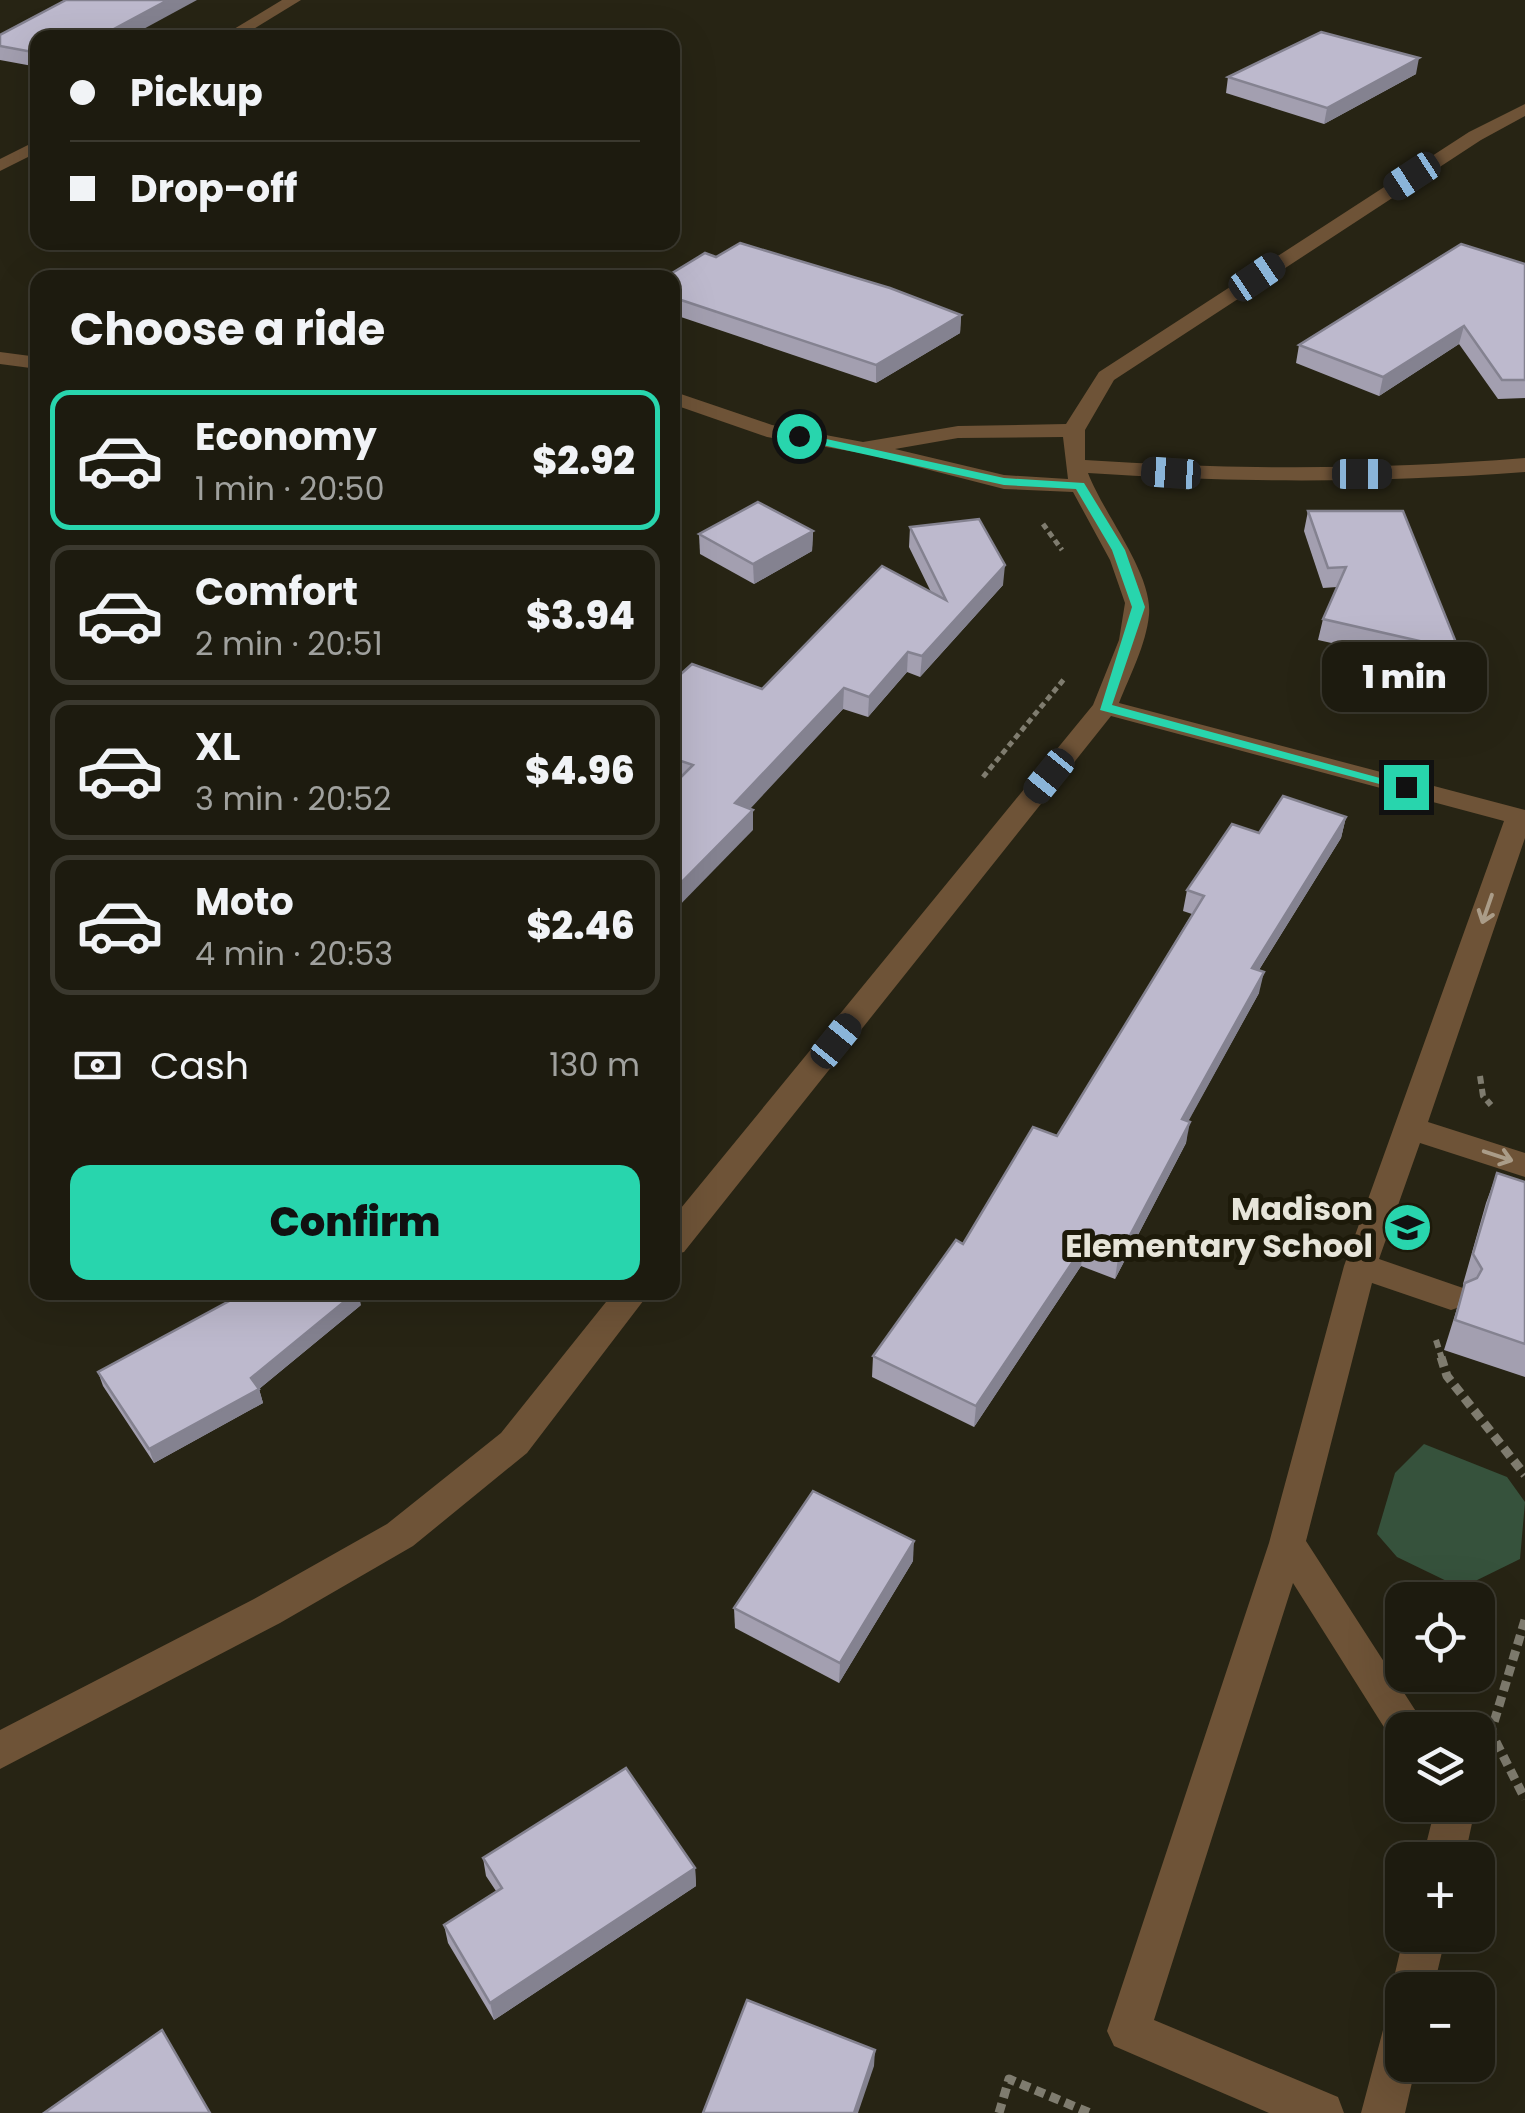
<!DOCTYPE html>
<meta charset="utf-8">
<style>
body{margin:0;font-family:Poppins,sans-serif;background:#2a281d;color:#f1f3f6;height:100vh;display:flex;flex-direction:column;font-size:38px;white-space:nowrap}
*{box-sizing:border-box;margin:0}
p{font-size:32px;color:#a0a19e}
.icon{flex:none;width:55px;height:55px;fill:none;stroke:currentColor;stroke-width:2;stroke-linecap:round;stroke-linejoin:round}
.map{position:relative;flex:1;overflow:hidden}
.drawer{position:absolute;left:30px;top:270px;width:650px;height:1030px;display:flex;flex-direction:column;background:#1d1b0f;border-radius:20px;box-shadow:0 10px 40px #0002,0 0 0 2px #3b392f}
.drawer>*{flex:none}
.guide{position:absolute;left:30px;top:30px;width:650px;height:220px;border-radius:20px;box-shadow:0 10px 40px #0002,0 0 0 2px #3b392f;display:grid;align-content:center;height:220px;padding:0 40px;background:#1d1b0f}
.fabs{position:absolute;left:1385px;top:1582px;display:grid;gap:20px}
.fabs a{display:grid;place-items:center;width:110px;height:110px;border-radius:20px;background:#1d1b0f;box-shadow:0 10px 40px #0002,0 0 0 2px #3b392f;font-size:50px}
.end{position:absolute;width:45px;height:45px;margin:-22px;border:12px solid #28d5ad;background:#111;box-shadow:0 0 0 5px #111}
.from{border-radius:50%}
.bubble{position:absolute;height:70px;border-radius:20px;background:#1d1b0f;box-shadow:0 10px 40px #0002,0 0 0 2px #3b392f;font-size:32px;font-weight:800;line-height:70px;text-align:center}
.car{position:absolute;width:30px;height:60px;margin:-30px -15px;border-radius:12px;box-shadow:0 0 8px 2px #0007;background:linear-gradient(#222 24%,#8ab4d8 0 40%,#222 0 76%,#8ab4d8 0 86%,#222 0)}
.guide b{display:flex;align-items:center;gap:35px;height:95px;font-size:38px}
.guide b+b{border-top:2px solid #3b392f}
.guide i{width:25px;height:25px;background:#f1f3f6}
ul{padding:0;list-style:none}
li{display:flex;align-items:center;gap:30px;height:140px;margin:0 20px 15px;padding:0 20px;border:5px solid #3b392f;border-radius:20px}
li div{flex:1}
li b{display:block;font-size:38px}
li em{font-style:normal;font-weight:800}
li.on{border-color:#28d5ad}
li>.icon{width:90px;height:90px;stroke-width:1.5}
h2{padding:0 40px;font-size:45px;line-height:120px}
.pay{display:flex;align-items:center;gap:25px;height:110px;padding:0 40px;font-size:38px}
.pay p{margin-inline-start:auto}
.cta{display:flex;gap:20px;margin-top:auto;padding:20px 40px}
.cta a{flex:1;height:115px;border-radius:20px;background:#28d5ad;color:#111;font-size:40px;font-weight:800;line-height:115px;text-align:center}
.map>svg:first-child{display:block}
</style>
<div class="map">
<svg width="1525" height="2113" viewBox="0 0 1525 2113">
<rect width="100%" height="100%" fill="#272414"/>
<polygon fill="#36523c" points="1424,1444 1507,1477 1525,1502 1520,1559 1461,1588 1397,1557 1377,1534 1395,1473"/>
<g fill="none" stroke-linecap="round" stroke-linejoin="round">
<g stroke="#7f7c6f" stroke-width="5" stroke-dasharray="6 4" stroke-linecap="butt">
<polyline points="1043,524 1062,550"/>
<polyline points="983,777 1065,678"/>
</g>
<g stroke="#7f7c6f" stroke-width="6" stroke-dasharray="8 5" stroke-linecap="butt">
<polyline points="1480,1076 1483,1096 1491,1105"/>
<polyline points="1436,1340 1442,1359"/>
</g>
<g stroke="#7f7c6f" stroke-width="9" stroke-dasharray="10 6" stroke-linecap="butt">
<polyline points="1441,1357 1447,1376 1525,1475"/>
<polyline points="1525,1620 1491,1732 1525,1799"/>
<polyline points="999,2113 1009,2079 1090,2113"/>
</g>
<g fill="#6e5337" fill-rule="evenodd">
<polygon points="282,0 301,0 239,38 219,38"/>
<path d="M1525,104V116L1481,140L1114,380L1085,430V460C1232,470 1378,470 1525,458V472C1379,483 1234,483 1088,473C1103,513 1153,574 1149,615C1146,645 1130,675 1119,703L1525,810V838L1428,1122L1525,1153V1177L1420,1143L1379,1259L1463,1288L1468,1297L1463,1306L1451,1310L1372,1283L1306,1541L1428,1730H1402V1746L1394,1743L1293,1583L1154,2020L1338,2097L1344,2113H1269L1114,2046L1107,2031L1269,1543L1344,1266L1504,821L1111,716L684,1252L672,1255V1219L1093,705L1119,640L1125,603L1110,560L1073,492L1004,489L867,454L767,437L672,404V391L772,425L863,442L958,426L1066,424L1099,372L1469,132ZM1063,437L1068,479L1004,475L895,449L958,438Z"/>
<polygon points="38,140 38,152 0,171 0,159"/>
<polygon points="0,352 38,357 38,369 0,364"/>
<polygon points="614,1292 650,1292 527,1453 413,1546 280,1623 0,1769 0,1730 254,1599 387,1524 501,1433"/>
<polygon points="1436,1805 1476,1805 1464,1860 1422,1860"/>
<polygon points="1404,1935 1446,1935 1433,1990 1402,1990 1402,2008 1397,2005 1391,1990"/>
<polygon points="1402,2008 1402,2065 1416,2065 1405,2113 1361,2113 1387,2015"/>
</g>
</g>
<g fill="#a39fb0">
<polygon points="0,35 38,38 38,67 0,60"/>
<polygon points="1416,74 1324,124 1226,93 1228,77"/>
<polygon points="716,257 961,315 960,333 876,383 672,314 672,278"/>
<polygon points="1525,264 1525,398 1498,399 1459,344 1379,396 1296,363 1299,345"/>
<polygon points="1308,511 1459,650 1453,670 1318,640 1323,619 1337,587 1323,588 1304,531"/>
<polygon points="910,527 1003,585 920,677 907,672 868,717 843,709 750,808 753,830 678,780 672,778 672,682 762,689 931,592 909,547"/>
<polygon points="813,531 812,551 754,584 700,554 699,534"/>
<polygon points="1346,817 1341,838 1259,970 1259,993 1188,1121 1186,1143 1115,1279 1081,1266 974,1427 872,1377 873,1356 1057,1136 1192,914 1183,911 1187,890 1259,833"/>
<polygon points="1497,1173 1525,1182 1525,1377 1444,1350 1464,1286 1463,1284 1486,1203"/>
<polygon points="361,1305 259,1389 263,1403 154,1463 103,1386 98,1372"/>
<polygon points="913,1561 839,1683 735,1628 734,1608"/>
<polygon points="483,1858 695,1868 696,1886 494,2020 448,1943 444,1925 496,1891 486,1876"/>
</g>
<g fill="#848290">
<polygon points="168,0 197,0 127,38 97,38"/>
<polygon points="1419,58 1416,74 1324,124 1327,108"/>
<polygon points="961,315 960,333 876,383 876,365"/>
<polygon points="1464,326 1459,344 1379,396 1383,377"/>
<polygon points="813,531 812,551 754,584 753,564"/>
<polygon points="1005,565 1003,585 920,677 922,656"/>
<polygon points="908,652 907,672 868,717 869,697"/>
<polygon points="844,688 843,709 736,824 735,803"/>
<polygon points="753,810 753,830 672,913 672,892"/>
<polygon points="1346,817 1341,838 1247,989 1252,968"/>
<polygon points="1264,972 1259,993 1178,1140 1182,1119"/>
<polygon points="1190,1122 1186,1143 1115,1279 1118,1258"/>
<polygon points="1084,1245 1081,1266 974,1427 976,1406"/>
<polygon points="356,1292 358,1292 361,1305 259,1389 263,1403 154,1463 149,1449 251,1378"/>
<polygon points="914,1541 913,1561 839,1683 840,1663"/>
<polygon points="695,1868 696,1886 494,2020 490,2003"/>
<polygon points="875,2050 874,2066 858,2113 854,2113"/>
</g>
<g fill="#bdb9cd" stroke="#848290" stroke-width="2.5">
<polygon points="66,0 168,0 97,38 38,38 38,53 0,46 0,35"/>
<polygon points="1321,32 1419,58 1327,108 1228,77"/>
<polygon points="740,243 890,288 961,315 876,365 672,297 672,278 664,278 705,253 716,257"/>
<polygon points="1461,244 1525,264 1525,380 1502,380 1464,326 1383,377 1299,345"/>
<polygon points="758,502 813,531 753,564 699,534"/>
<polygon points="1308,511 1403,511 1459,650 1323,619 1346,567 1328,568"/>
<polygon points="979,519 1005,565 922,656 908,652 869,697 844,688 735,803 753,810 672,892 672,786 693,765 672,758 672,682 692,664 762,689 882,566 946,600 910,527"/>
<polygon points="1283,796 1346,817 1252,968 1264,972 1182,1119 1190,1122 1118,1258 1084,1245 976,1406 873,1356 956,1240 963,1244 1033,1127 1057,1136 1204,896 1187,890 1232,824 1259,833"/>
<polygon points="1497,1173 1525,1182 1525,1344 1455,1320 1465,1283 1477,1278 1482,1269 1473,1254"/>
<polygon points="246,1292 356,1292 251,1378 259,1389 149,1449 98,1372"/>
<polygon points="813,1491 914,1541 840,1663 734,1608"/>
<polygon points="626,1768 695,1868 490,2003 444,1925 502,1888 483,1858"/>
<polygon points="747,2000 875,2050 854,2113 703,2113"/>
<polygon points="162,2030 210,2113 44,2113"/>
</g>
<defs><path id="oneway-shaft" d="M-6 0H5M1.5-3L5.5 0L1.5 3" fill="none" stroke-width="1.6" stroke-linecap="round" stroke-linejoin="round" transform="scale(2.5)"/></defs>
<g stroke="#aa9c88">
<use href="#oneway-shaft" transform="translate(1487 909) rotate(109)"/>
<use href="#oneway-shaft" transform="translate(1498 1156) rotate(18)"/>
</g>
<polygon fill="#28d5ad" points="799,433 1004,478 1084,483 1125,550 1145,607 1112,705 1413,787 1406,791 1100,710 1132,607 1112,550 1076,489 1004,485 795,439"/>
<defs>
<symbol id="school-disc" viewBox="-11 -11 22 22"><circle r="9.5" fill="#28d5ad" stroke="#1d1a0a"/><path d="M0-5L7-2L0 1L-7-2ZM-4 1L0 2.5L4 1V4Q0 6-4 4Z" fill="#111"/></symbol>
</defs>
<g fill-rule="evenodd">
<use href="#school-disc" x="1380" y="1200" width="55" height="55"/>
</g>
<g text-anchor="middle" stroke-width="10" stroke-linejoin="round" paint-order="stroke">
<g font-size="32" font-weight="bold" fill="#e7e5da" stroke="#1d1a0a" text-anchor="end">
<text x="1373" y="1220">Madison<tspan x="1373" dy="37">Elementary School</tspan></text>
</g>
</g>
</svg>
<div class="fabs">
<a><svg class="icon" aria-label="locate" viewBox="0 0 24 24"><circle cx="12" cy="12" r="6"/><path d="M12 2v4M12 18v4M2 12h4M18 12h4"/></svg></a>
<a><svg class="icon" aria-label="layers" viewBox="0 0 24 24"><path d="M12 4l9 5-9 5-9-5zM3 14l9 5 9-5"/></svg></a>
<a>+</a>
<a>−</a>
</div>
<i class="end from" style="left:799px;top:436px"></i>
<i class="end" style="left:1406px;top:787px"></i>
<div class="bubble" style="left:1322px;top:642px;width:165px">1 min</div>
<i class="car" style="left:1412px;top:176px;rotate:237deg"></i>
<i class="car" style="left:1257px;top:277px;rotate:56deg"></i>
<i class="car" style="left:1171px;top:473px;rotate:274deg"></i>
<i class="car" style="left:1362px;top:474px;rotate:90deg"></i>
<i class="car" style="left:1049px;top:776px;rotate:219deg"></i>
<i class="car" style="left:836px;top:1041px;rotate:39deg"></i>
<div class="guide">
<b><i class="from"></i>Pickup</b>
<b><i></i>Drop-off</b>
</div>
<section class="drawer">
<h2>Choose a ride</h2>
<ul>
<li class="on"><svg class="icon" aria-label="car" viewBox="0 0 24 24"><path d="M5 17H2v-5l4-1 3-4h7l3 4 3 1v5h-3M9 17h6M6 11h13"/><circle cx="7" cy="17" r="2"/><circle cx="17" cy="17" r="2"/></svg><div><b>Economy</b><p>1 min · 20:50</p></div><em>$2.92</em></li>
<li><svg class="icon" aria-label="car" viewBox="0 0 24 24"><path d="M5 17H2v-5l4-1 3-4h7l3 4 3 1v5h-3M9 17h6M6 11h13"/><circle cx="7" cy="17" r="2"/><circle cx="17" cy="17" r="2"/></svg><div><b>Comfort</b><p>2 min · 20:51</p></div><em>$3.94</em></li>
<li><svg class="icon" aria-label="car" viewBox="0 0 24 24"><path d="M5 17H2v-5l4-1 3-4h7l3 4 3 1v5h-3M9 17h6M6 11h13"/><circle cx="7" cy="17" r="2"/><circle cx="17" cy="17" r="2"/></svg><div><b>XL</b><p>3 min · 20:52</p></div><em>$4.96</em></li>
<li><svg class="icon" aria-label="car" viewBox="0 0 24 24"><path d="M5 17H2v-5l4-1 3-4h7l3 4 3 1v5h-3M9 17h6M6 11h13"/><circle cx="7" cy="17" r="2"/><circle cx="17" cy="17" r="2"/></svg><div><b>Moto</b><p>4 min · 20:53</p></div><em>$2.46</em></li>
</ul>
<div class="pay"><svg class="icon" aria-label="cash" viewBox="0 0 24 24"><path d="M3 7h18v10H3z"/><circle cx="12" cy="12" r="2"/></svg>Cash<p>130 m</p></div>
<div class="cta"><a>Confirm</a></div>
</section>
</div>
